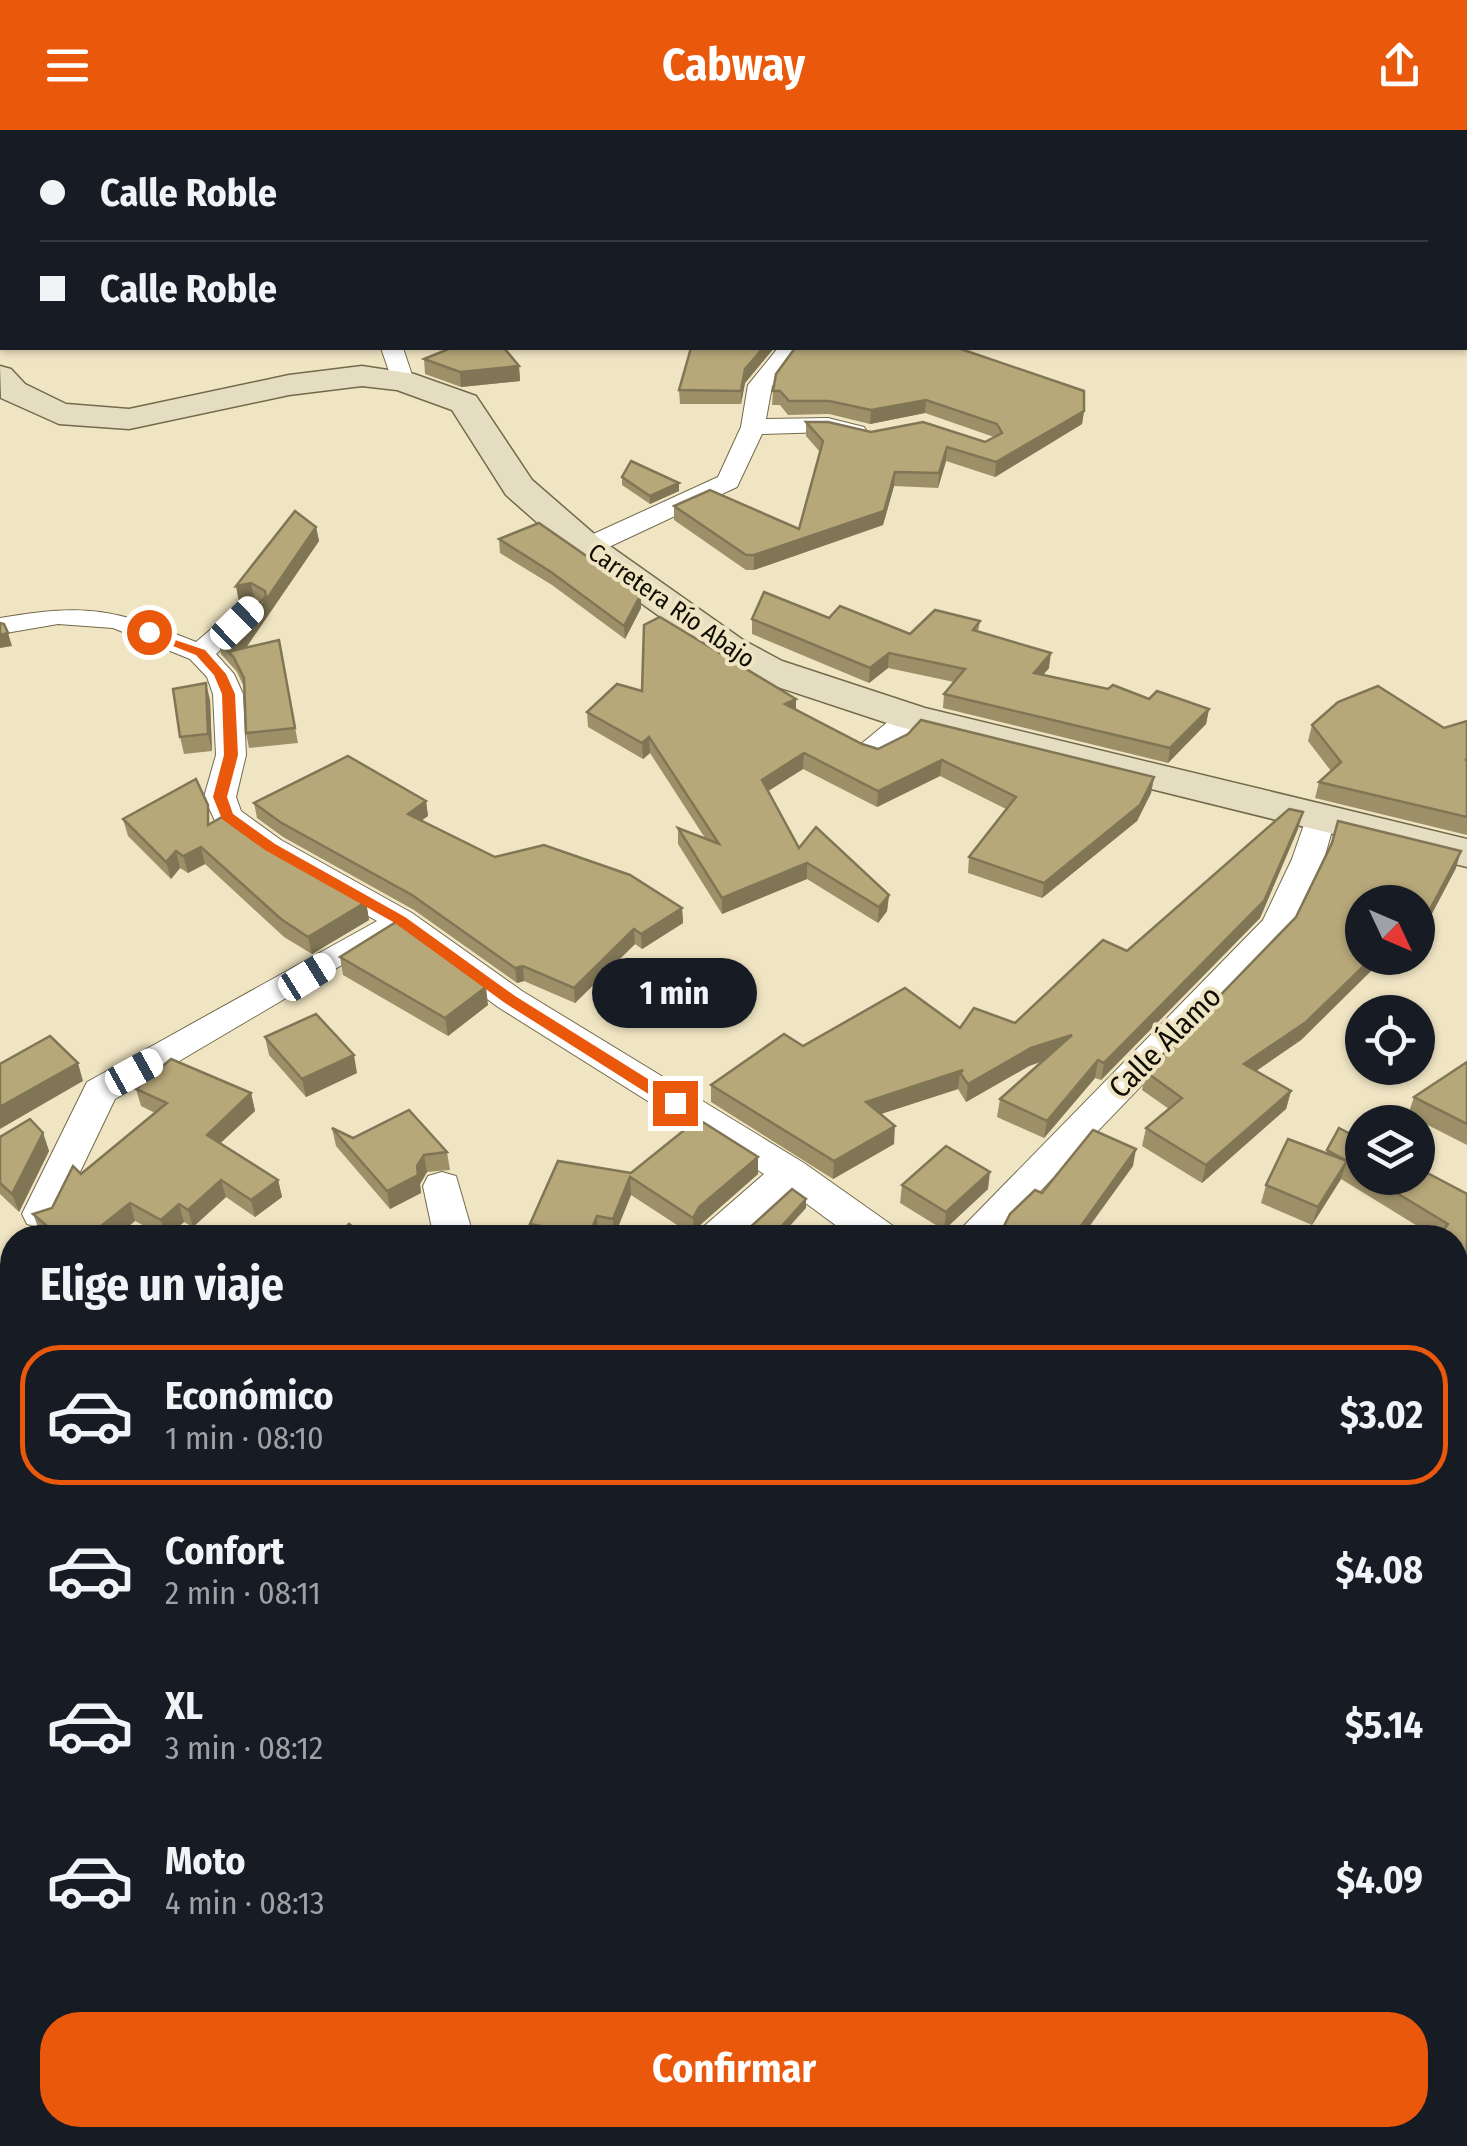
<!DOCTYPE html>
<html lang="es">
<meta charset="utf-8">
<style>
body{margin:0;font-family:"Fira Sans Condensed",sans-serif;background:#20242c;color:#f1f3f6;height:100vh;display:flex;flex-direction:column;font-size:38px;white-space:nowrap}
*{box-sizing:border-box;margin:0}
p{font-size:32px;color:#9ea1a6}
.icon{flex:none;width:55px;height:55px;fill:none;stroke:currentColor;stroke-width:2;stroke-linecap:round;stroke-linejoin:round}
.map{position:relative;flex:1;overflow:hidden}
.details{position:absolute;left:0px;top:1095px;width:1468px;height:922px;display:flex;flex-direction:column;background:#171b24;border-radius:40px 40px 0 0;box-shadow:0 2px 8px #0004}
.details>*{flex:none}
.banner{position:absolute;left:0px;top:0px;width:1468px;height:220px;box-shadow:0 2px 8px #0004;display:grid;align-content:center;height:220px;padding:0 40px;background:#171b24}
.needle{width:65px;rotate:134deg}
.buttons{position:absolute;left:1345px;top:755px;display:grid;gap:20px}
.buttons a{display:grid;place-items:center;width:90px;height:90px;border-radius:50%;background:#171b24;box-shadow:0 2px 8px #0004;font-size:50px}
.end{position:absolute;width:45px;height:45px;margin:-22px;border:12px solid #ea580c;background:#fff;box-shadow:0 0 0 5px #fff}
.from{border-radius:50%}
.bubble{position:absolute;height:70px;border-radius:35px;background:#171b24;box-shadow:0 2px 8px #0004;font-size:32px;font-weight:700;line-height:70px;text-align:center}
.car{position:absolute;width:30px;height:60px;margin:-30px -15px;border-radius:12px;box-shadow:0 0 8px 2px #0007;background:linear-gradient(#fff 24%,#345 0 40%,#fff 0 76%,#345 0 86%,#fff 0)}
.banner b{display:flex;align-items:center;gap:35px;height:95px;font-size:38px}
.banner b+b{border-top:2px solid #363941}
.banner i{width:25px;height:25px;background:#f1f3f6}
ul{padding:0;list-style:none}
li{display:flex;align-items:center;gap:30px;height:140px;margin:0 20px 15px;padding:0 20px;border:5px solid transparent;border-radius:40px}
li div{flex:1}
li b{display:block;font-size:38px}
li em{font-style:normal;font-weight:700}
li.current{border-color:#ea580c}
li>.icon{width:90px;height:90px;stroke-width:1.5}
h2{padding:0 40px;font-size:45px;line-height:120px}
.primary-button{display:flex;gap:20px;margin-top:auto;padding:20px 40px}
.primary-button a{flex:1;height:115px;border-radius:40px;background:#ea580c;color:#fff;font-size:40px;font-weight:700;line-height:115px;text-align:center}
header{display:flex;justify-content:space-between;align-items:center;height:130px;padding:0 40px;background:#ea580c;color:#fff;font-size:45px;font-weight:700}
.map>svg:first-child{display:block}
</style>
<header><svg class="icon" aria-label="menu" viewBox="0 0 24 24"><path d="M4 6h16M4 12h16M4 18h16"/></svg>Cabway<svg class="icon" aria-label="share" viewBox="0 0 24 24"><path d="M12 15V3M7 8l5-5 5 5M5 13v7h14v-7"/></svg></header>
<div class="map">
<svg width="1467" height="2016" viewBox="0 0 1467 2016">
<rect width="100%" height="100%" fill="#f0e5c3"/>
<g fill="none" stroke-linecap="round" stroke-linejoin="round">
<defs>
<g id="street">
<rect x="0" y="35" width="2" height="12"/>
<polygon points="381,218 403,218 414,251 410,256 394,256"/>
<polygon points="778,218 800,218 772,256 766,289 828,288 864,297 867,302 864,307 855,309 828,302 762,304 737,357 596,423 578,423 574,417 578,411 718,347 741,297 748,255"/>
<path d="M252,471L266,479L216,524L234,544L243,564L246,625L236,667L241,681L281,710L412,783L522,861L804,1033L896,1098L901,1108H853L792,1063L742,1108H697L702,1098L764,1044L498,877L396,803L115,969L55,1094L41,1098L27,1094L22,1084L87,952L377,791L259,724L216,693L204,667L216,625L213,564L207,547L190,529L113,498L58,494L0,504V488C88,473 114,479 196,512L242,473Z"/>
<polygon points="911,578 921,581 926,587 921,593 883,626 861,626 857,620 861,614 901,581"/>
<polygon points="1319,681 1330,683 1335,690 1324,729 1289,802 995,1108 952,1108 1263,790 1292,729 1308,683"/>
<polygon points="442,1042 456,1046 474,1108 434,1108 423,1056 428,1046"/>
<polygon points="1467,1209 1467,1242 1455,1246 1455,1213"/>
<polygon points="1455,1410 1467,1414 1467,1454 1455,1449"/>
<polygon points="1455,1909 1467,1913 1467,1981 1455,1976"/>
<polygon points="444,2005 511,2005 507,2016 440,2016"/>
<polygon points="674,2005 730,2005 731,2016 675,2016"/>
</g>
<g id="secondary">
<rect x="0" y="161" width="2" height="18"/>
<polygon points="0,236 11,239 25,254 66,274 129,279 289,245 362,236 414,244 476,266 532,350 600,409 743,510 782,531 925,578 1467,709 1467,737 896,596 754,549 715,526 574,425 506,365 452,280 397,260 362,256 289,265 129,299 59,294 1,268"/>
</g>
</defs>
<use href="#street" stroke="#736a4b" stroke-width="2"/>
<use href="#secondary" stroke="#736a4b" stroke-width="3"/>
<use href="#street" fill="#fff" fill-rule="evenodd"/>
<use href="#secondary" fill="#e5ddc1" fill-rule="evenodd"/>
</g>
<g fill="#9d9069">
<polygon points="691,218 774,218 745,253 741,274 680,274 679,260"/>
<polygon points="795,218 1084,281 1082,294 995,347 946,331 938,358 894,356 883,395 754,440 746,440 674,390 674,376 799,399 820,322 806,306 806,292 871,302 985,312 994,307 925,283 870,294 829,284 788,285 780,275 772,275 773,261"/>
<polygon points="424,229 519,236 520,251 461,257 425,244"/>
<polygon points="622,347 679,361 650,374 622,355"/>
<polygon points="316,397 319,411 246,518 279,510 298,613 249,618 246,603 244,557 237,542 221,524 218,510 261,472 254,468 239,471 236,456"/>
<polygon points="499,409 641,464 641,478 625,509 552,455 500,423"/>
<polygon points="829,488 910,504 980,491 978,502 1049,538 1043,545 1149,569 1209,579 1206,594 1168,633 943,578 944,564 954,552 888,538 869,553 752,504 752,489"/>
<polygon points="642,561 796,569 796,579 862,614 878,619 1154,647 1151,663 1137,691 1042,768 968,743 969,727 1006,679 940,646 877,677 803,639 768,661 799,718 889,765 887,781 878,793 807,749 722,784 678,714 678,698 705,708 650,623 643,629 588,597 587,582"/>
<polygon points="210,570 212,621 184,624 180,607"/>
<polygon points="1467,591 1467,705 1315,668 1319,652 1331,641 1308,611 1312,595 1444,598"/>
<polygon points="426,671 428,686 421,690 495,727 682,778 683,793 642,819 635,814 575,873 524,851 517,853 414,780 283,707 257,688 254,673"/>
<polygon points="123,689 211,693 253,710 366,772 369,790 312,824 284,807 205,734 188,743 180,738 171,749 128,706"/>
<polygon points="1298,699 1260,788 1101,950 1095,948 1044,1008 997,987 1000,969 1042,931 1029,936 966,972 958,959 881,984 894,1014 833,1049 711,972 711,955 803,916 1015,893 1127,821"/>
<polygon points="1456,738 1418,810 1418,772 1362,828 1394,828 1390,840 1378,834 1301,910 1256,941 1291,961 1286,979 1202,1053 1142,1016 1146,998 1169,979 1142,960 1146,942"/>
<polygon points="340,827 488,875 448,906 343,845"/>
<polygon points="265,907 357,943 306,967 269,925"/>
<polygon points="1467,932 1467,1015 1408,985 1414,967"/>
<polygon points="136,959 251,963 255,981 220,1013 278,1050 282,1067 255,1087 226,1067 193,1097 184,1092 166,1107 135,1091 114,1108 47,1108 40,1102 33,1084 52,1078 81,1044 155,983 141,976"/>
<polygon points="332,998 353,1008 447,1022 450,1040 427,1042 420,1054 421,1063 390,1079 336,1016"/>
<polygon points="43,1003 49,1021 19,1082 0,1064 0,1007"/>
<polygon points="1362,1010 1362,1048 1418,1048 1467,1064 1467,1202 1455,1209 1455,1108 1437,1108 1341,1049 1312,1095 1261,1073 1266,1055 1326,1023 1327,1020"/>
<polygon points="758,1027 758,1044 700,1095 694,1106 631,1065 614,1107 598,1104 596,1108 532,1108 530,1094 631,1043"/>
<polygon points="902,1055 988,1059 944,1100 900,1073"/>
<polygon points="1467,1241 1467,1405 1455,1400 1455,1348 1467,1324 1455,1316 1455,1251"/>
<polygon points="1455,1504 1467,1509 1467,1668 1455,1664"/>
<polygon points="1455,1797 1467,1801 1467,1910 1460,1907 1460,1963 1467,2016 1326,2016 1315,2005 1455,2005"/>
<polygon points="314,2005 426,2005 421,2016 319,2016"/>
<polygon points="1195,2005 1213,2005 1206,2014"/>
</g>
<g fill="#807655">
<polygon points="261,0 314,0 314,2 255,2 255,1"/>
<polygon points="326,0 346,0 340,2 326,2"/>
<polygon points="763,218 774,218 745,253 741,274 741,261 745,239"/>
<polygon points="519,236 520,251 461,257 460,242"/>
<polygon points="926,270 925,283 870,294 871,280"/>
<polygon points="1084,281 1082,294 995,347 996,332"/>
<polygon points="947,317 946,331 938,358 939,343"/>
<polygon points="895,342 894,356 883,395 754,440 754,425"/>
<polygon points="679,353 679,361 650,374 650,366"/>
<polygon points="316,397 319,411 236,532 231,521"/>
<polygon points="251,453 254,468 239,471 236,456"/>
<polygon points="641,464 641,478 625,509 624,496"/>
<polygon points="8,503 12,516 0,518 0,505"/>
<polygon points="889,523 888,538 869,553 870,538"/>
<polygon points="1051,523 1049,538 1032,558 1034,543"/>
<polygon points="206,553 210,570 212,621 208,604"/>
<polygon points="796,569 796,585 785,574"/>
<polygon points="1209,579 1206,594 1168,633 1170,618"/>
<polygon points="649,607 650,623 643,629 642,613"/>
<polygon points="804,623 803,639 762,665 762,650"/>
<polygon points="942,630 940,646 877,677 878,661"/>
<polygon points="1154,647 1151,663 1137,691 1042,768 1044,753"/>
<polygon points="426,671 428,686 410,699 408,684"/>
<polygon points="1303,682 1298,699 1260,788 1101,950 1104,933"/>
<polygon points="201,717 205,734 188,743 183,726"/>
<polygon points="176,721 180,738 171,749 166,732"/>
<polygon points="1461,721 1456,738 1418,810 1419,800"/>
<polygon points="807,733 807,749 722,784 722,768"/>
<polygon points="889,765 887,781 878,793 879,777"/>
<polygon points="366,772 369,790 312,824 308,807"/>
<polygon points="682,778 683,793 642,819 641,804"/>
<polygon points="634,799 635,814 575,873 574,858"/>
<polygon points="1372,828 1380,828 1378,834 1301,910 1240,952 1244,934"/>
<polygon points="523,836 524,851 517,853 515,838"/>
<polygon points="486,857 488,875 448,906 445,888"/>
<polygon points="1072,905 1069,922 1029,936 966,972 968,954 1031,918"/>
<polygon points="354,925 357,943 306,967 302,949"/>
<polygon points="1098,930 1095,948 1044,1008 1047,991"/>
<polygon points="78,933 83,951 0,999 0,977"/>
<polygon points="963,940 960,943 958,959 865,989 866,972"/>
<polygon points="1291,961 1286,979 1202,1053 1206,1035"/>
<polygon points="251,963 255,981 211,1022 207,1005"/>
<polygon points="895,996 894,1014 833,1049 834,1031"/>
<polygon points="43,1003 49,1021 19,1082 12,1064"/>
<polygon points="1136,1019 1133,1036 1081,1108 1076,1103"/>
<polygon points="424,1025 427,1042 420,1054 421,1063 390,1079 387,1061 417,1036"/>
<polygon points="758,1027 758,1044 700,1095 694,1106 693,1088 699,1077"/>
<polygon points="1347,1031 1341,1049 1312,1095 1318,1077"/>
<polygon points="990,1042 988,1059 944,1100 946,1082"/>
<polygon points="630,1047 631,1065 614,1107 613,1089"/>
<polygon points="221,1050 226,1067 193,1097 188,1080"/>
<polygon points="278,1050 282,1067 255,1087 251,1070"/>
<polygon points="806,1069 806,1078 779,1108 771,1108"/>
<polygon points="130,1073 135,1091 114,1108 86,1108"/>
<polygon points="179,1074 184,1092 166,1107 161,1090"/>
<polygon points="597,1086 598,1104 596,1108 589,1108"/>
<polygon points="1467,1190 1467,1202 1455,1209 1455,1198"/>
<polygon points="410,2005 426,2005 421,2016 404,2016"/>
<polygon points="625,2005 660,2005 632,2016 596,2016"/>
</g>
<g fill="#b7a87a" stroke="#807655" stroke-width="2.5">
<polygon points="702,0 1012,0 1010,2 701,2"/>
<polygon points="1339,0 1467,0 1467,26 1465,27 1465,2 1333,2"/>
<polygon points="1465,29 1467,37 1467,121 1465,123"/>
<polygon points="451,218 504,218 519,236 460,242 424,229"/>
<polygon points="691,218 763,218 745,239 741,261 679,260"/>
<polygon points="795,218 958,218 1084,261 1084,281 996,332 947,317 939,343 895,342 884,381 754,425 746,425 674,376 710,360 799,399 823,311 806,292 828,292 871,302 923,292 985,312 1002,303 997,294 926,270 871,280 829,271 789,271 780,261 773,261 776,244"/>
<polygon points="631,331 679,353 650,366 622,347"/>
<polygon points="295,381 316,397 231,521 279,510 295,598 246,603 244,548 234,528 218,510 266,467 265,461 251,453 236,456"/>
<polygon points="539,393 641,464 624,496 551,442 499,409"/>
<polygon points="764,462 829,488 840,476 910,504 935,480 980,491 973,500 1051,523 1034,543 1108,559 1113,555 1149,569 1157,561 1209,579 1170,618 944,564 965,539 889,523 870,538 752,489"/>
<polygon points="660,487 796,569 785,574 862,614 878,619 908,604 921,590 1154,647 1140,675 1044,753 969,727 1016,667 942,630 878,661 804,623 762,650 799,718 816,697 889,765 879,777 807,733 722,768 678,698 719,714 649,607 642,613 587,582 617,554 642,561 644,495"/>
<polygon points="0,493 4,494 8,503 0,505"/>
<polygon points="206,553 208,604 180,607 173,559"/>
<polygon points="1378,556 1444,598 1467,591 1467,629 1465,630 1467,630 1467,687 1319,652 1341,632 1312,595 1338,572"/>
<polygon points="348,626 426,671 408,684 495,727 544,715 630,745 682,778 641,804 634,799 574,858 523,836 515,838 412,765 280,692 254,673"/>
<polygon points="196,649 208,675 208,695 222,687 253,710 366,772 308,807 281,789 201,717 183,726 176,721 166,732 123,689"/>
<polygon points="1289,679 1303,682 1264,771 1104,933 1098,930 1047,991 1000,969 1072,905 1031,918 968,954 960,943 963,940 866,972 895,996 834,1031 711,955 784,904 803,916 905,858 960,898 974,878 1015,893 1103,810 1127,821"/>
<polygon points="1338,691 1461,721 1419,800 1418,799 1418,772 1362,772 1362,828 1372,828 1306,892 1244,934 1291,961 1206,1035 1146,998 1182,968 1146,942 1296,787 1332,713"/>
<polygon points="396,792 486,857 445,888 340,827"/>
<polygon points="316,884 354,925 302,949 265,907"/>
<polygon points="50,906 78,933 0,977 0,934"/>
<polygon points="171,929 251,963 207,1005 278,1050 251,1070 221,1050 188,1080 179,1074 161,1090 130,1073 86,1108 61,1108 33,1084 52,1078 73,1036 81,1044 167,973 136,959"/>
<polygon points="1467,932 1467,994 1414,967"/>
<polygon points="409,980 447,1022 424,1025 417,1036 418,1045 387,1061 332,998 353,1008"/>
<polygon points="30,989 43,1003 12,1064 0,1053 0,1007"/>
<polygon points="698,989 758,1027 699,1077 693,1088 630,1047 613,1089 597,1086 589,1105 530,1094 558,1031 631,1043"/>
<polygon points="1339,998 1362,1010 1362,1042 1346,1032 1347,1031 1327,1020"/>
<polygon points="1093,1000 1136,1019 1076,1103 1083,1108 998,1108 1010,1084 1035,1060 1042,1063"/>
<polygon points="1288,1009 1347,1031 1318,1077 1266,1055"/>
<polygon points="946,1016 990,1042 946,1082 902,1055"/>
<polygon points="1418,1038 1467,1064 1467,1190 1455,1198 1455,1108 1437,1108 1448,1094 1372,1048 1418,1048"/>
<polygon points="792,1059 806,1069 771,1108 710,1108 702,1103 745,1102"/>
<polygon points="349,1094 370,1108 337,1108"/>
<polygon points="1467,1241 1467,1301 1455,1293 1455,1251"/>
<polygon points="1467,1324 1467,1384 1455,1379 1455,1348"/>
<polygon points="1455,1504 1467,1509 1467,1649 1455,1645"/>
<polygon points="1455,1797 1467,1801 1467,1892 1465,1892 1460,1895 1460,1963 1467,1966 1467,2016 1421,2016 1406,2005 1455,2005"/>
<polygon points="328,2005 410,2005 404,2016 351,2016"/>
<polygon points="551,2005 625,2005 596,2016 536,2016"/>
<polygon points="1336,2005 1402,2005 1393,2016 1348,2016"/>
</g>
<polygon fill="#ea580c" points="145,500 205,520 226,544 235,564 238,625 227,667 233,684 275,714 405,787 515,866 680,969 680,977 669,977 505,873 395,793 265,720 222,689 213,667 224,625 222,564 214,545 196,525 145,505"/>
<g text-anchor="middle" stroke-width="8" stroke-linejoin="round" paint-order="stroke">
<g font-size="25" fill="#0f0c02" stroke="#f0e5c3">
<text transform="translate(672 475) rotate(35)" y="9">Carretera Río Abajo</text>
</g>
<g font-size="30" fill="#0f0c02" stroke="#f0e5c3">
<text transform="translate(1165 912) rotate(-45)" y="10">Calle Álamo</text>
</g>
</g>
</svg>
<div class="buttons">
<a><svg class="needle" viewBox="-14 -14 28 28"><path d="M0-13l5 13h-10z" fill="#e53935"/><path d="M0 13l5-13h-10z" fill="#9ea1a6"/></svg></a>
<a><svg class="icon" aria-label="locate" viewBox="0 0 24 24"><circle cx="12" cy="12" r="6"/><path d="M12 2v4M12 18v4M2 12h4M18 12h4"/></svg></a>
<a><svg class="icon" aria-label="layers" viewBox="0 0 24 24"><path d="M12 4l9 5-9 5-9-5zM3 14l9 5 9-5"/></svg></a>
</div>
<i class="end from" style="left:149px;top:502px"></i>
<i class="end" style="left:675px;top:973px"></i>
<div class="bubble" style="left:592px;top:828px;width:165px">1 min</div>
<i class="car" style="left:237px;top:493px;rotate:46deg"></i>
<i class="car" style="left:307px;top:847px;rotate:58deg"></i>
<i class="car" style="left:134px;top:942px;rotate:61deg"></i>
<div class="banner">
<b><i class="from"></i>Calle Roble</b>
<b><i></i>Calle Roble</b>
</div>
<section class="details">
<h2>Elige un viaje</h2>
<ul>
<li class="current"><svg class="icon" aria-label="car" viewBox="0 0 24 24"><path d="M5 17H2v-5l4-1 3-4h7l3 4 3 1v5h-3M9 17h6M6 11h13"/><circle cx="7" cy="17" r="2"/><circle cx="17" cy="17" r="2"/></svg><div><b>Económico</b><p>1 min · 08:10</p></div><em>$3.02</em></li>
<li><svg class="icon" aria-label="car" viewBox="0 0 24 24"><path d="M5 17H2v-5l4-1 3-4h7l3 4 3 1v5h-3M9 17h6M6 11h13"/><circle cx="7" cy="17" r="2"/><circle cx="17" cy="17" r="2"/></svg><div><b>Confort</b><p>2 min · 08:11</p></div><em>$4.08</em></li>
<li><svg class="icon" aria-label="car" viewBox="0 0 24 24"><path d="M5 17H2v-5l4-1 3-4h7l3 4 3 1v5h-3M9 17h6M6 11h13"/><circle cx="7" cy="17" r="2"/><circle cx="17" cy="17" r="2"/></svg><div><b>XL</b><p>3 min · 08:12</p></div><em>$5.14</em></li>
<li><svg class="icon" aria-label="car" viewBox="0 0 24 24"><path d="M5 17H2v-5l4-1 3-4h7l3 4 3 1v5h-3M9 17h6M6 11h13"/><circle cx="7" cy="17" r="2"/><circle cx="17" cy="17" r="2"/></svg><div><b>Moto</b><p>4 min · 08:13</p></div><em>$4.09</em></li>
</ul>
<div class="primary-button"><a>Confirmar</a></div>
</section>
</div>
